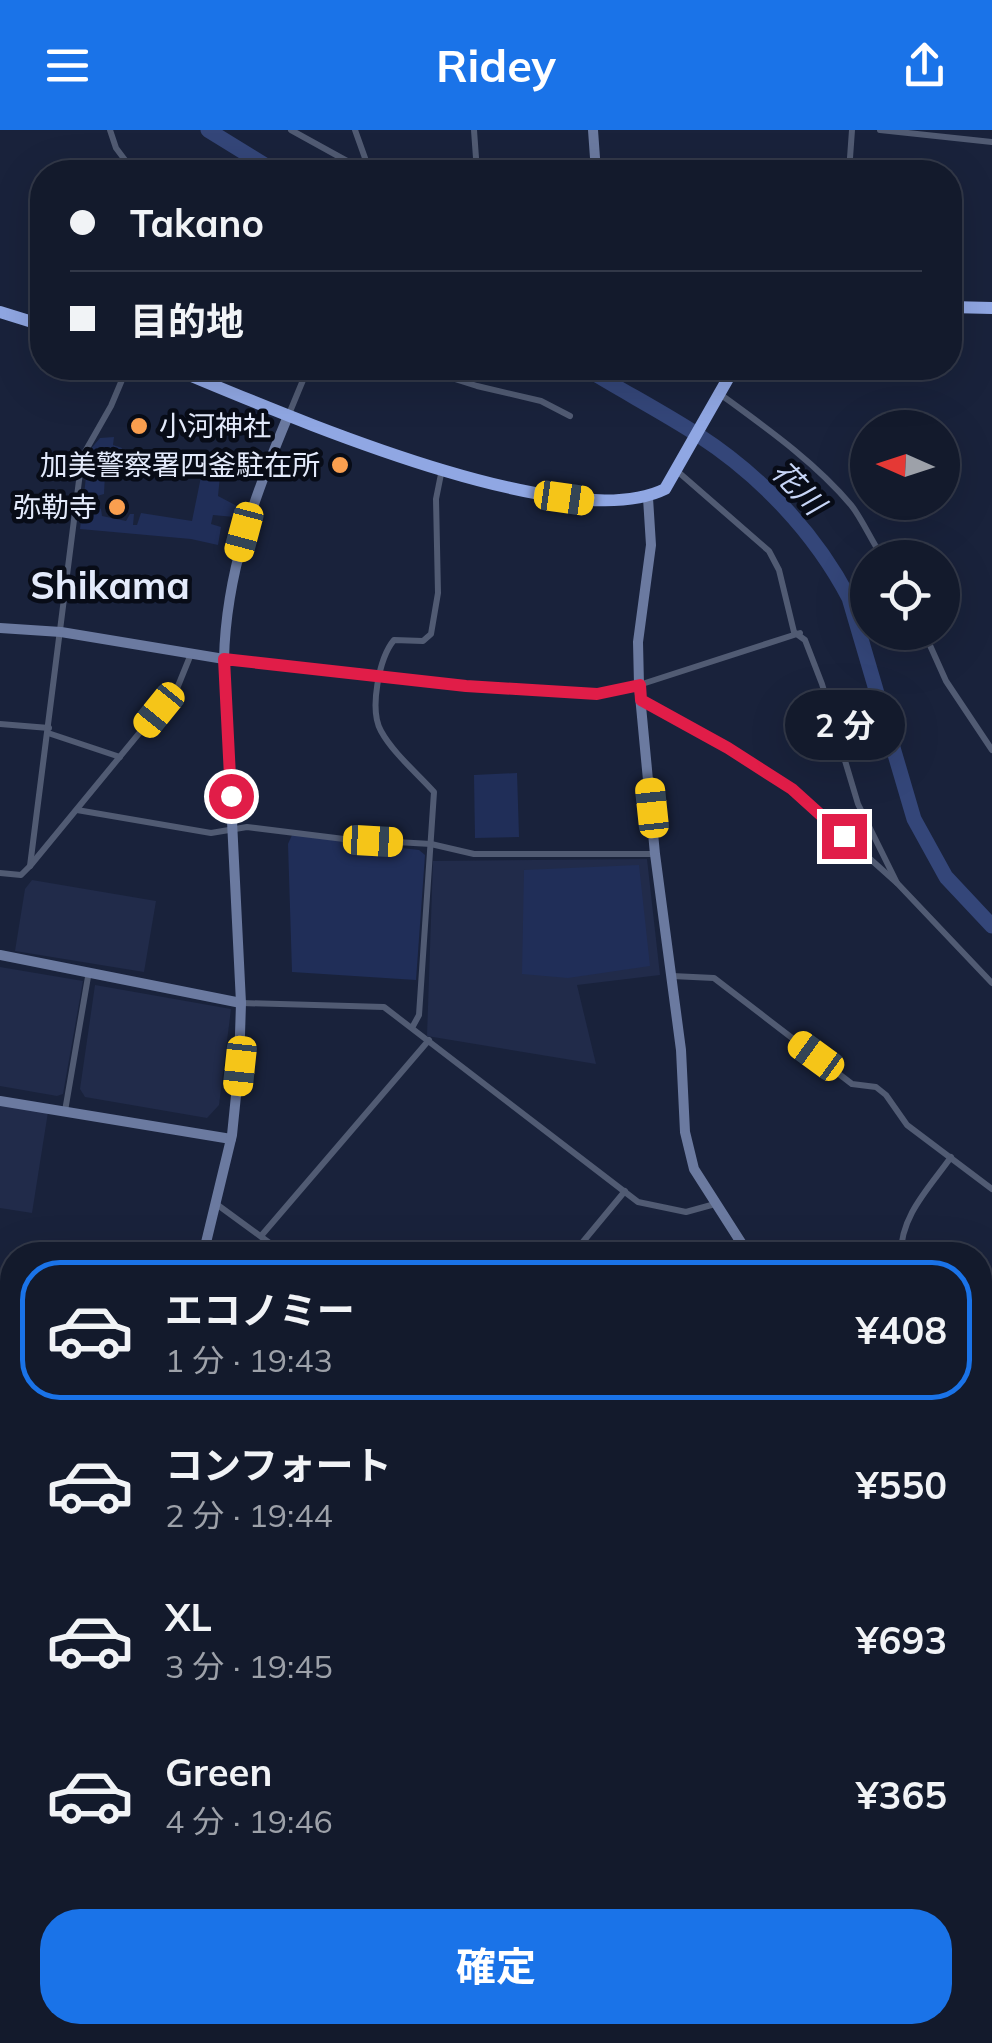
<!DOCTYPE html>
<html lang="ja">
<meta charset="utf-8">
<style>
body{margin:0;font-family:Mulish,"Noto Sans JP",sans-serif;background:#202738;color:#f1f3f6;height:100vh;display:flex;flex-direction:column;font-size:38px;white-space:nowrap}
*{box-sizing:border-box;margin:0}
p{font-size:32px;color:#9da1a9}
.icon{flex:none;width:55px;height:55px;fill:none;stroke:currentColor;stroke-width:2;stroke-linecap:round;stroke-linejoin:round}
.map{position:relative;flex:1;overflow:hidden}
.sheet{position:absolute;left:0px;top:1112px;width:992px;height:802px;display:flex;flex-direction:column;background:#131a2c;border-radius:40px 40px 0 0;box-shadow:0 10px 40px #0002,0 0 0 2px #323848}
.sheet>*{flex:none}
.banner{position:absolute;left:30px;top:30px;width:932px;height:220px;border-radius:40px;box-shadow:0 10px 40px #0002,0 0 0 2px #323848;display:grid;align-content:center;height:220px;padding:0 40px;background:#131a2c}
.needle{width:65px;rotate:273deg}
.buttons{position:absolute;left:850px;top:280px;display:grid;gap:20px}
.buttons a{display:grid;place-items:center;width:110px;height:110px;border-radius:50%;background:#131a2c;box-shadow:0 10px 40px #0002,0 0 0 2px #323848;font-size:50px}
.end{position:absolute;width:45px;height:45px;margin:-22px;border:12px solid #e11d48;background:#fff;box-shadow:0 0 0 5px #fff}
.from{border-radius:50%}
.bubble{position:absolute;height:70px;border-radius:35px;background:#131a2c;box-shadow:0 10px 40px #0002,0 0 0 2px #323848;font-size:32px;font-weight:700;line-height:70px;text-align:center}
.car{position:absolute;width:30px;height:60px;margin:-30px -15px;border-radius:12px;box-shadow:0 0 8px 2px #0007;background:linear-gradient(#f5c518 24%,#345 0 40%,#f5c518 0 76%,#345 0 86%,#f5c518 0)}
.banner b{display:flex;align-items:center;gap:35px;height:95px;font-size:38px}
.banner b+b{border-top:2px solid #323848}
.banner i{width:25px;height:25px;background:#f1f3f6}
ul{padding:18px 0 0;list-style:none}
li{display:flex;align-items:center;gap:30px;height:140px;margin:0 20px 15px;padding:0 20px;border:5px solid transparent;border-radius:40px}
li div{flex:1}
li b{display:block;font-size:38px}
li em{font-style:normal;font-weight:700}
li.current{border-color:#1a73e8}
li>.icon{width:90px;height:90px;stroke-width:1.5}
.button{display:flex;gap:20px;margin-top:auto;padding:20px 40px}
.button a{flex:1;height:115px;border-radius:40px;background:#1a73e8;color:#fff;font-size:40px;font-weight:700;line-height:115px;text-align:center}
header{display:flex;justify-content:space-between;align-items:center;height:130px;padding:0 40px;background:#1a73e8;color:#fff;font-size:45px;font-weight:700}
.map>svg:first-child{display:block}
</style>
<header><svg class="icon" aria-label="menu" viewBox="0 0 24 24"><path d="M4 6h16M4 12h16M4 18h16"/></svg>Ridey<svg class="icon" aria-label="share" viewBox="0 0 24 24"><path d="M12 15V3M7 8l5-5 5 5M5 13v7h14v-7"/></svg></header>
<div class="map">
<svg width="992" height="1913" viewBox="0 0 992 1913">
<rect width="100%" height="100%" fill="#19223b"/>
<g fill="#212b4a">
<polygon points="647,729 660,845 577,855 596,934 427,906 433,731"/>
<polygon points="32,750 156,771 144,842 15,821 25,759"/>
<polygon points="0,837 83,851 63,964 57,966 0,956"/>
<polygon points="95,855 231,879 219,975 207,988 85,967 80,959"/>
<polygon points="0,974 48,982 32,1083 0,1078"/>
</g>
<g fill="#202e58">
<polygon points="114,307 113,315 122,318 114,342 105,343 104,364 97,366 94,375 101,379 102,386 126,391 130,384 134,384 133,395 137,395 141,383 192,391 202,342 220,346 218,366 237,376 234,387 213,385 211,394 221,397 218,415 191,409 80,399 89,321 100,308"/>
<polygon points="517,643 519,707 475,708 474,645"/>
<polygon points="292,705 419,720 425,725 416,850 292,842 288,714"/>
<polygon points="639,735 650,836 568,848 522,844 524,740"/>
</g>
<g fill="none" stroke-linecap="round" stroke-linejoin="round">
<g stroke="#344679" stroke-width="15">
<polyline points="208,0 276,42"/>
<path d="M585,238C622,261 661,281 698,305C760,345 815,403 849,468L914,689L946,747L992,796"/>
</g>
<g stroke="#515b73" stroke-width="6">
<polyline points="110,0 116,18 134,42"/>
<polyline points="291,0 367,42"/>
<polyline points="355,0 370,42"/>
<polyline points="474,0 477,42"/>
<polyline points="880,0 992,12"/>
<polyline points="849,42 852,0"/>
<polyline points="420,238 477,256 541,271 570,286"/>
<path d="M720,264C765,297 815,332 851,375C861,387 872,412 883,428"/>
<polyline points="289,284 308,238"/>
<polyline points="676,340 769,421 779,440 794,502 805,510 822,554 858,674 897,753"/>
<polyline points="924,502 946,551 992,620"/>
<polyline points="224,529 466,557 597,564 639,555 800,503"/>
<polyline points="641,570 729,619 792,659 897,753 992,853"/>
<polyline points="0,594 49,598"/>
<polyline points="48,603 120,627"/>
<polyline points="77,680 211,703 247,697 344,709 431,714 474,724 655,724"/>
<polyline points="30,736 82,327 111,276 127,238"/>
<polyline points="0,743 21,745 30,736 178,556 191,524"/>
<polyline points="672,846 714,848 852,954 876,957 886,965 907,995 992,1059"/>
<polyline points="242,873 384,877 638,1072 686,1082 715,1074"/>
<path d="M413,896L419,885L434,662C417,643 393,623 381,601C369,580 379,528 394,510L423,511L431,504L438,463L436,369L442,339"/>
<polyline points="65,981 89,841"/>
<polyline points="215,1073 286,1125"/>
<polyline points="261,1106 429,910"/>
<polyline points="572,1125 625,1061"/>
<path d="M901,1125C900,1086 930,1057 951,1027"/>
<polyline points="980,1354 992,1369"/>
<polyline points="0,1397 12,1407"/>
<polyline points="980,1435 992,1420"/>
<polyline points="0,1555 12,1564"/>
<polyline points="980,1697 987,1724 992,1730"/>
<polyline points="980,1861 992,1870"/>
<polyline points="24,1902 38,1913"/>
<polyline points="459,1902 473,1913"/>
<polyline points="549,1913 557,1902"/>
<polyline points="815,1913 816,1902"/>
</g>
<g stroke="#6b7aa0" stroke-width="10">
<polyline points="593,0 596,42"/>
<polyline points="706,238 727,248"/>
<polyline points="648,368 651,415 638,512 639,555 655,724 681,920 685,1002 694,1039 749,1125"/>
<polyline points="0,498 61,502 224,529"/>
<polyline points="0,825 241,873"/>
<polyline points="0,971 231,1009"/>
<path d="M203,1125L232,1005L239,936L241,873L224,529C226,442 255,365 288,286"/>
<polyline points="0,1890 12,1842"/>
<polyline points="946,1913 947,1902"/>
</g>
<g stroke="#90a7e3" stroke-width="12">
<polyline points="950,177 992,178"/>
<polyline points="0,182 42,195"/>
<path d="M172,238C275,280 565,409 665,359L734,238"/>
</g>
</g>
<g fill="none" stroke-linecap="round" stroke-linejoin="round">
<polyline stroke="#e11d48" stroke-width="12" points="231,666 224,529 466,556 597,564 640,555 641,570 728,618 792,659 844,706"/>
</g>
<g fill="#fa9f4f" stroke="#080c17" stroke-width="4">
<circle cx="139" cy="296" r="10"/>
<circle cx="340" cy="335" r="10"/>
<circle cx="117" cy="377" r="10"/>
</g>
<g text-anchor="middle" stroke-width="9" stroke-linejoin="round" paint-order="stroke">
<g font-size="28" fill="#e3eafb" stroke="#080c17" text-anchor="end">
<text x="159" y="306" text-anchor="start">小河神社</text>
<text x="320" y="345">加美警察署四釜駐在所</text>
<text x="97" y="387">弥勒寺</text>
</g>
<g font-size="30" font-style="italic" fill="#c8d6f7" stroke="#080c17">
<text transform="translate(798 358) rotate(46)" y="10">花川</text>
</g>
<g font-size="38" font-weight="bold" fill="#e3eafb" stroke="#080c17">
<text x="110" y="469">Shikama</text>
</g>
</g>
</svg>
<div class="buttons">
<a><svg class="needle" viewBox="-14 -14 28 28"><path d="M0-13l5 13h-10z" fill="#e53935"/><path d="M0 13l5-13h-10z" fill="#9da1a9"/></svg></a>
<a><svg class="icon" aria-label="locate" viewBox="0 0 24 24"><circle cx="12" cy="12" r="6"/><path d="M12 2v4M12 18v4M2 12h4M18 12h4"/></svg></a>
</div>
<i class="end from" style="left:231px;top:666px"></i>
<i class="end" style="left:844px;top:706px"></i>
<div class="bubble" style="left:785px;top:560px;width:120px">2 分</div>
<i class="car" style="left:564px;top:368px;rotate:98deg"></i>
<i class="car" style="left:244px;top:402px;rotate:195deg"></i>
<i class="car" style="left:159px;top:580px;rotate:219deg"></i>
<i class="car" style="left:652px;top:678px;rotate:354deg"></i>
<i class="car" style="left:373px;top:711px;rotate:93deg"></i>
<i class="car" style="left:816px;top:926px;rotate:306deg"></i>
<i class="car" style="left:240px;top:936px;rotate:186deg"></i>
<div class="banner">
<b><i class="from"></i>Takano</b>
<b><i></i>目的地</b>
</div>
<section class="sheet">
<ul>
<li class="current"><svg class="icon" aria-label="car" viewBox="0 0 24 24"><path d="M5 17H2v-5l4-1 3-4h7l3 4 3 1v5h-3M9 17h6M6 11h13"/><circle cx="7" cy="17" r="2"/><circle cx="17" cy="17" r="2"/></svg><div><b>エコノミー</b><p>1 分 · 19:43</p></div><em>¥408</em></li>
<li><svg class="icon" aria-label="car" viewBox="0 0 24 24"><path d="M5 17H2v-5l4-1 3-4h7l3 4 3 1v5h-3M9 17h6M6 11h13"/><circle cx="7" cy="17" r="2"/><circle cx="17" cy="17" r="2"/></svg><div><b>コンフォート</b><p>2 分 · 19:44</p></div><em>¥550</em></li>
<li><svg class="icon" aria-label="car" viewBox="0 0 24 24"><path d="M5 17H2v-5l4-1 3-4h7l3 4 3 1v5h-3M9 17h6M6 11h13"/><circle cx="7" cy="17" r="2"/><circle cx="17" cy="17" r="2"/></svg><div><b>XL</b><p>3 分 · 19:45</p></div><em>¥693</em></li>
<li><svg class="icon" aria-label="car" viewBox="0 0 24 24"><path d="M5 17H2v-5l4-1 3-4h7l3 4 3 1v5h-3M9 17h6M6 11h13"/><circle cx="7" cy="17" r="2"/><circle cx="17" cy="17" r="2"/></svg><div><b>Green</b><p>4 分 · 19:46</p></div><em>¥365</em></li>
</ul>
<div class="button"><a>確定</a></div>
</section>
</div>
